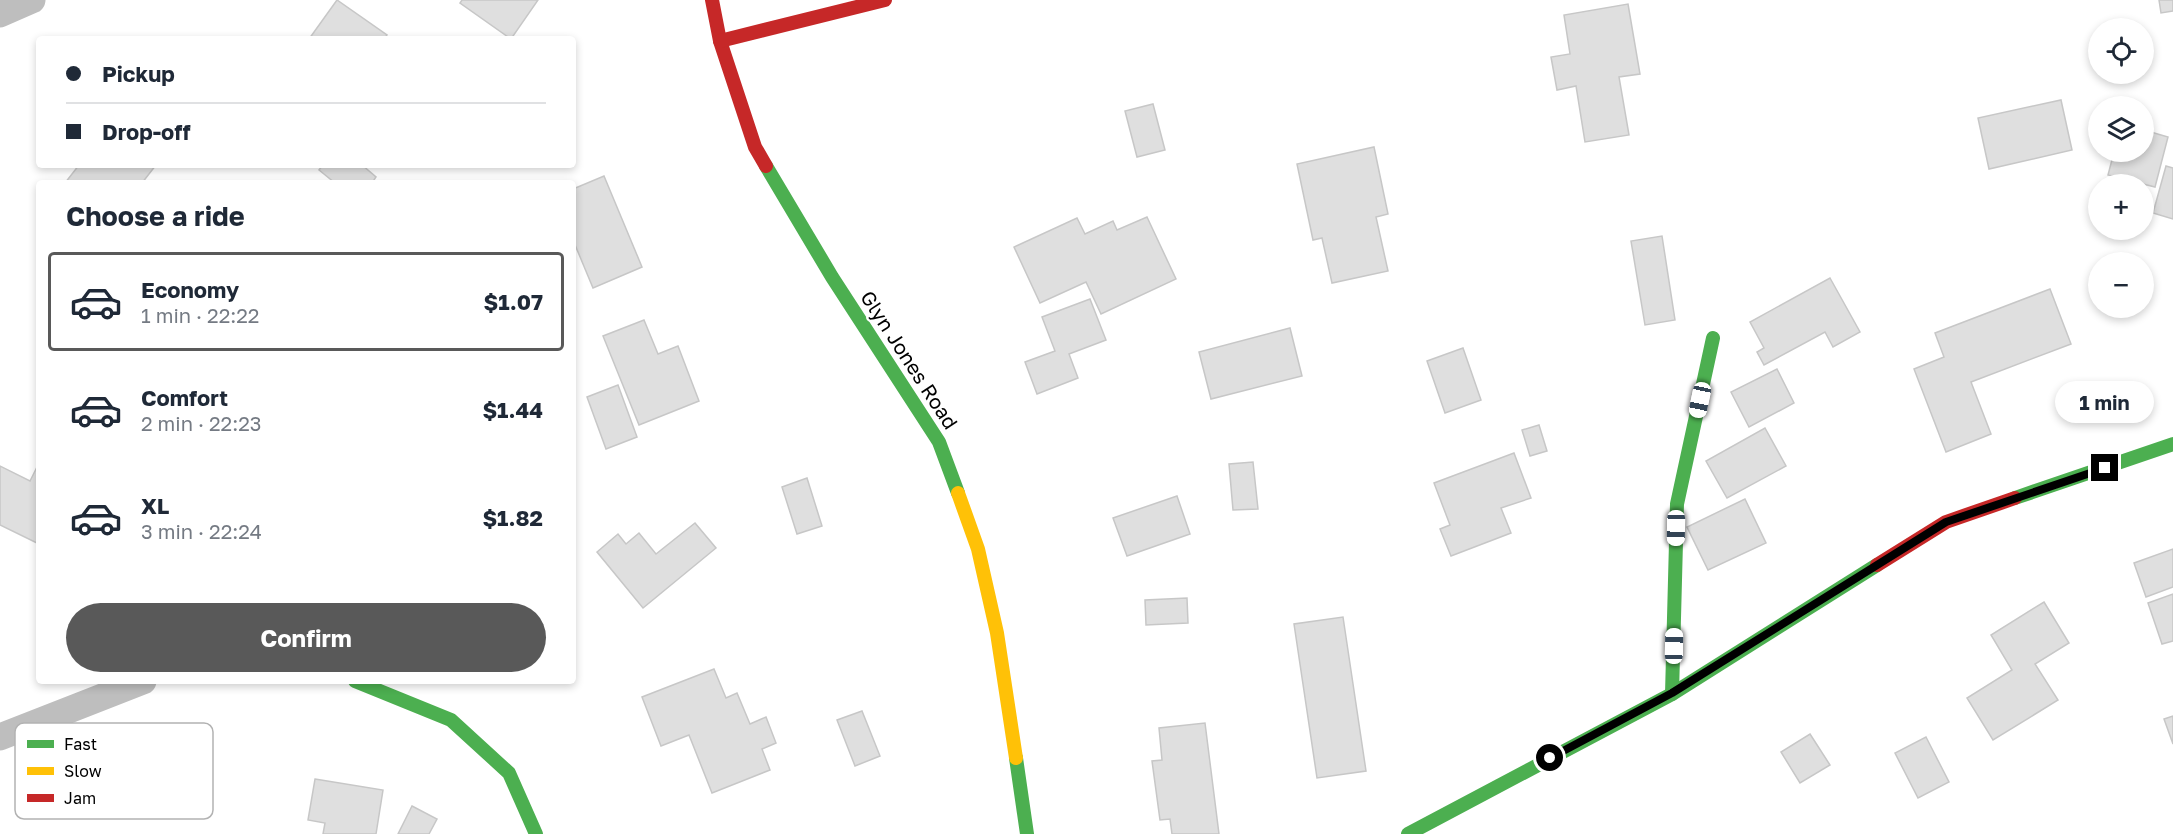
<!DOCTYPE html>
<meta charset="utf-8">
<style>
body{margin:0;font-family:"Golos Text",sans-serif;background:#f2f2f3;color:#1f2937;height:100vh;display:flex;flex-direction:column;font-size:22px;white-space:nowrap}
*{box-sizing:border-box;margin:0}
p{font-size:20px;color:#747a83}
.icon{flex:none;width:33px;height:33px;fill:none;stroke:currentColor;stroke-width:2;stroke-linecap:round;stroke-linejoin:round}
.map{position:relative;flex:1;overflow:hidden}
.details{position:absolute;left:36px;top:180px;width:540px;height:504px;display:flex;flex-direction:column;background:#fff;border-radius:6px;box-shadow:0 3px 9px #0003}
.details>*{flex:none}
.hud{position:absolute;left:36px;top:36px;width:540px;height:132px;border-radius:6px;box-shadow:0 3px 9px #0003;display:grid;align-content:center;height:132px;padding:0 30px;background:#fff}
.buttons{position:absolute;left:2088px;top:18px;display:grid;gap:12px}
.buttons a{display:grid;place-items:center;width:66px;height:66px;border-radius:50%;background:#fff;box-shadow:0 3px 9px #0003;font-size:30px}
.end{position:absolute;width:27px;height:27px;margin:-14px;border:8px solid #000;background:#fff;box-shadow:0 0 0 3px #fff}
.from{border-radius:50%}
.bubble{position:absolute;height:42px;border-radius:21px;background:#fff;box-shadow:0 3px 9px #0003;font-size:20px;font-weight:700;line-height:42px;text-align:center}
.car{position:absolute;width:18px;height:36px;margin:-18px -9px;border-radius:8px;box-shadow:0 0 4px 2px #0007;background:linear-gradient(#fff 24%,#345 0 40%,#fff 0 76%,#345 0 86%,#fff 0)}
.hud b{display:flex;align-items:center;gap:21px;height:57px;font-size:22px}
.hud b+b{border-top:2px solid #e0e1e3}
.hud i{width:15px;height:15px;background:#1f2937}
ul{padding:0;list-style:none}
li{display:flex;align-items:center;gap:18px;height:99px;margin:0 12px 9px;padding:0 18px;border:3px solid transparent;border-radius:6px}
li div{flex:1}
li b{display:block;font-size:22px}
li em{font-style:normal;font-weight:700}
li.selected{border-color:#595959}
li>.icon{width:54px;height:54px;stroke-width:1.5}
h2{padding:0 30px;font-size:27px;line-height:72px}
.primary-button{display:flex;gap:12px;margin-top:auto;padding:12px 30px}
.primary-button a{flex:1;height:69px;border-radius:36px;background:#595959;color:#fff;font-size:24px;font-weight:700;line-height:69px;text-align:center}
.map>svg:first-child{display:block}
</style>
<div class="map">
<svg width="2173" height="834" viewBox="0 0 2173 834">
<rect width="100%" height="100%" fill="#fff"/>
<g fill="#dfdfdf" stroke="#c7c7c7" stroke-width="1.5">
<polygon points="337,0 387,35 384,39 309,39"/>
<polygon points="462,0 538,0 511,39 460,3"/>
<polygon points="2159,0 2173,0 2173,11 2161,13"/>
<polygon points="1628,4 1640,74 1619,77 1629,135 1585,142 1576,86 1557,90 1551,57 1570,54 1564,15"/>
<polygon points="2061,100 2072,150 1989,169 1978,118"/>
<polygon points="1153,104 1165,150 1137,157 1125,111"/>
<polygon points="2144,130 2168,137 2155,187 2108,175 2114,152 2144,152"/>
<polygon points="1374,147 1388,214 1376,217 1388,271 1332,283 1322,238 1313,240 1297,164"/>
<polygon points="79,165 156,165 142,183 65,183"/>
<polygon points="323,165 362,165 376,177 372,183 335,183 319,170"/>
<polygon points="2166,166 2173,168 2173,219 2153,213"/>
<polygon points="604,176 642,267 593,288 573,240 573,189"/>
<polygon points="1147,217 1176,279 1101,314 1086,282 1040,303 1014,247 1077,218 1085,234 1113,221 1117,230"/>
<polygon points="1662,236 1675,320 1645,325 1631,241"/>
<polygon points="1830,278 1860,332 1833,347 1825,332 1764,365 1757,352 1764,348 1750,322"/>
<polygon points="2050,289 2071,344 1971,382 1991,434 1946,452 1914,369 1944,357 1935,333"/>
<polygon points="1090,299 1106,340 1069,354 1078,378 1037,394 1025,362 1055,351 1042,317"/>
<polygon points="644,320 658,354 678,346 699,401 639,425 603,336"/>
<polygon points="1290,328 1302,376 1211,399 1199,352"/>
<polygon points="1463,348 1481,400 1445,413 1427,361"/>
<polygon points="1777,369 1794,403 1749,427 1731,392"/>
<polygon points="618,385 637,437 606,449 587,397"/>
<polygon points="1539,425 1547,451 1530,456 1522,430"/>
<polygon points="1765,428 1786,466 1727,498 1706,461"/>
<polygon points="1514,453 1531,498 1501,508 1511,533 1451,556 1440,529 1450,525 1434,483"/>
<polygon points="1253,462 1258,509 1233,510 1229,464"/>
<polygon points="39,463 39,544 0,525 0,466 30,481"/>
<polygon points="807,478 822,526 797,534 782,487"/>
<polygon points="1177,496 1190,534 1127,556 1113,518"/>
<polygon points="1745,499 1766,543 1708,570 1687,527"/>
<polygon points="695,523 716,548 643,608 597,552 618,534 626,544 639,533 656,554"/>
<polygon points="2173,549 2173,587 2146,597 2134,563"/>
<polygon points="2173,594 2173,641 2162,644 2148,603"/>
<polygon points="1187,598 1188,623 1146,625 1145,600"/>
<polygon points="2044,602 2069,643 2035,664 2058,700 1993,740 1967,698 2012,670 1991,635"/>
<polygon points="1343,617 1366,771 1317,778 1294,624"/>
<polygon points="714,669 726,698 737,693 750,724 766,717 776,743 762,749 770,770 712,793 689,735 661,746 642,697"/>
<polygon points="862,711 880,756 855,766 837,720"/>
<polygon points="2173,716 2173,744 2164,719"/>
<polygon points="1205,723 1219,834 1172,834 1170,819 1160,820 1152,761 1162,760 1159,728"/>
<polygon points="1810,734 1830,765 1800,783 1781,752"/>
<polygon points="1926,737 1949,782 1918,798 1895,753"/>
<polygon points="315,779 383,790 376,834 323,834 325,823 308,820"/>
<polygon points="412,806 437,819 429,834 398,834"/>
</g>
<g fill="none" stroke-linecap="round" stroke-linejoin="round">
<g stroke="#bebebe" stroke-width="27">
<polyline points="0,14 32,0"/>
<polyline points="0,737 143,681"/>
</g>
<g stroke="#4caf50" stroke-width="14">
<polyline points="766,166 832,277 939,442 958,493"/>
<polyline points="2015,498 2173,444"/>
<polyline points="355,681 451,720 509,773 536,834"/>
<polyline points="1672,694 1677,504 1713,338"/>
<polyline points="1016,758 1027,834"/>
<polyline points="1408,834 1672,694 1877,565"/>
</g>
<polyline stroke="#ffc107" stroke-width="14" points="958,493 978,549 997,633 1016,758"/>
<g stroke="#c62828" stroke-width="14">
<polyline points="712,0 720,41 755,147 766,166"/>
<polyline points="720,41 885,0"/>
<polyline points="1877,565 1946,522 2015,498"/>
</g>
</g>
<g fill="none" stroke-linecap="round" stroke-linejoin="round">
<polyline stroke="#000" stroke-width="8" points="1550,758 1672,693 1946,522 2105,468"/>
</g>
<g text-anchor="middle" stroke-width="4.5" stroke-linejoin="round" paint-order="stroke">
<g font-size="20" fill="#000" stroke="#fff">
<text transform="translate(909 360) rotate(57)" y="7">Glyn Jones Road</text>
</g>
</g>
<rect x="15" y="723" width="198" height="96" rx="9" fill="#fff" stroke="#b2b2b2" stroke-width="1.5"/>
<rect x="27" y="740" width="27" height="8" fill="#4caf50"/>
<rect x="27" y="767" width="27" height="8" fill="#ffc107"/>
<rect x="27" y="794" width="27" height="8" fill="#c62828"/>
<g font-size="16" fill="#000">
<text x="64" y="750">Fast</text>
<text x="64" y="777">Slow</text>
<text x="64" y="804">Jam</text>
</g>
</svg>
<div class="buttons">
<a><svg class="icon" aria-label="locate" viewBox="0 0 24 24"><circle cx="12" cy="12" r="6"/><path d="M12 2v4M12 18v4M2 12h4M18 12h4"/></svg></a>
<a><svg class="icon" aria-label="layers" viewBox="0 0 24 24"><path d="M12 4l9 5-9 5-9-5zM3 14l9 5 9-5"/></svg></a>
<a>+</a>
<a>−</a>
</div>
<i class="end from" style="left:1550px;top:758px"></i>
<i class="end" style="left:2105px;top:468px"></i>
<div class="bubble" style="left:2055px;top:381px;width:99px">1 min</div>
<i class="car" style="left:1700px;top:400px;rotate:192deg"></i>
<i class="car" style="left:1676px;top:528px;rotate:181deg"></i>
<i class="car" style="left:1674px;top:646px;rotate:1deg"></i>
<div class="hud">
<b><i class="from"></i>Pickup</b>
<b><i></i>Drop-off</b>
</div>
<section class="details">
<h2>Choose a ride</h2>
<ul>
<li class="selected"><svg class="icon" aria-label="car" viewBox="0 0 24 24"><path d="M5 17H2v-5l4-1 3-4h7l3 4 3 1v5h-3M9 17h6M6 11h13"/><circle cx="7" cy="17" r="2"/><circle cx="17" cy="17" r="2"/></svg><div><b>Economy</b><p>1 min · 22:22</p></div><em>$1.07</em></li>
<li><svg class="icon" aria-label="car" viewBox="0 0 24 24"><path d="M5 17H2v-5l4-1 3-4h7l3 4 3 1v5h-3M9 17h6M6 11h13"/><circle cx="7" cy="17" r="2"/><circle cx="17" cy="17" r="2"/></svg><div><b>Comfort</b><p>2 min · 22:23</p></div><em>$1.44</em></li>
<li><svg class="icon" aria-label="car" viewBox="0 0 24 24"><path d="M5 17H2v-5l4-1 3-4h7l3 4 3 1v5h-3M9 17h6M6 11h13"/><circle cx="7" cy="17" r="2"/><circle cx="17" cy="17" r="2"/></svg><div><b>XL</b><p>3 min · 22:24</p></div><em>$1.82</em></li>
</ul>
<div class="primary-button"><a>Confirm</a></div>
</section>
</div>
